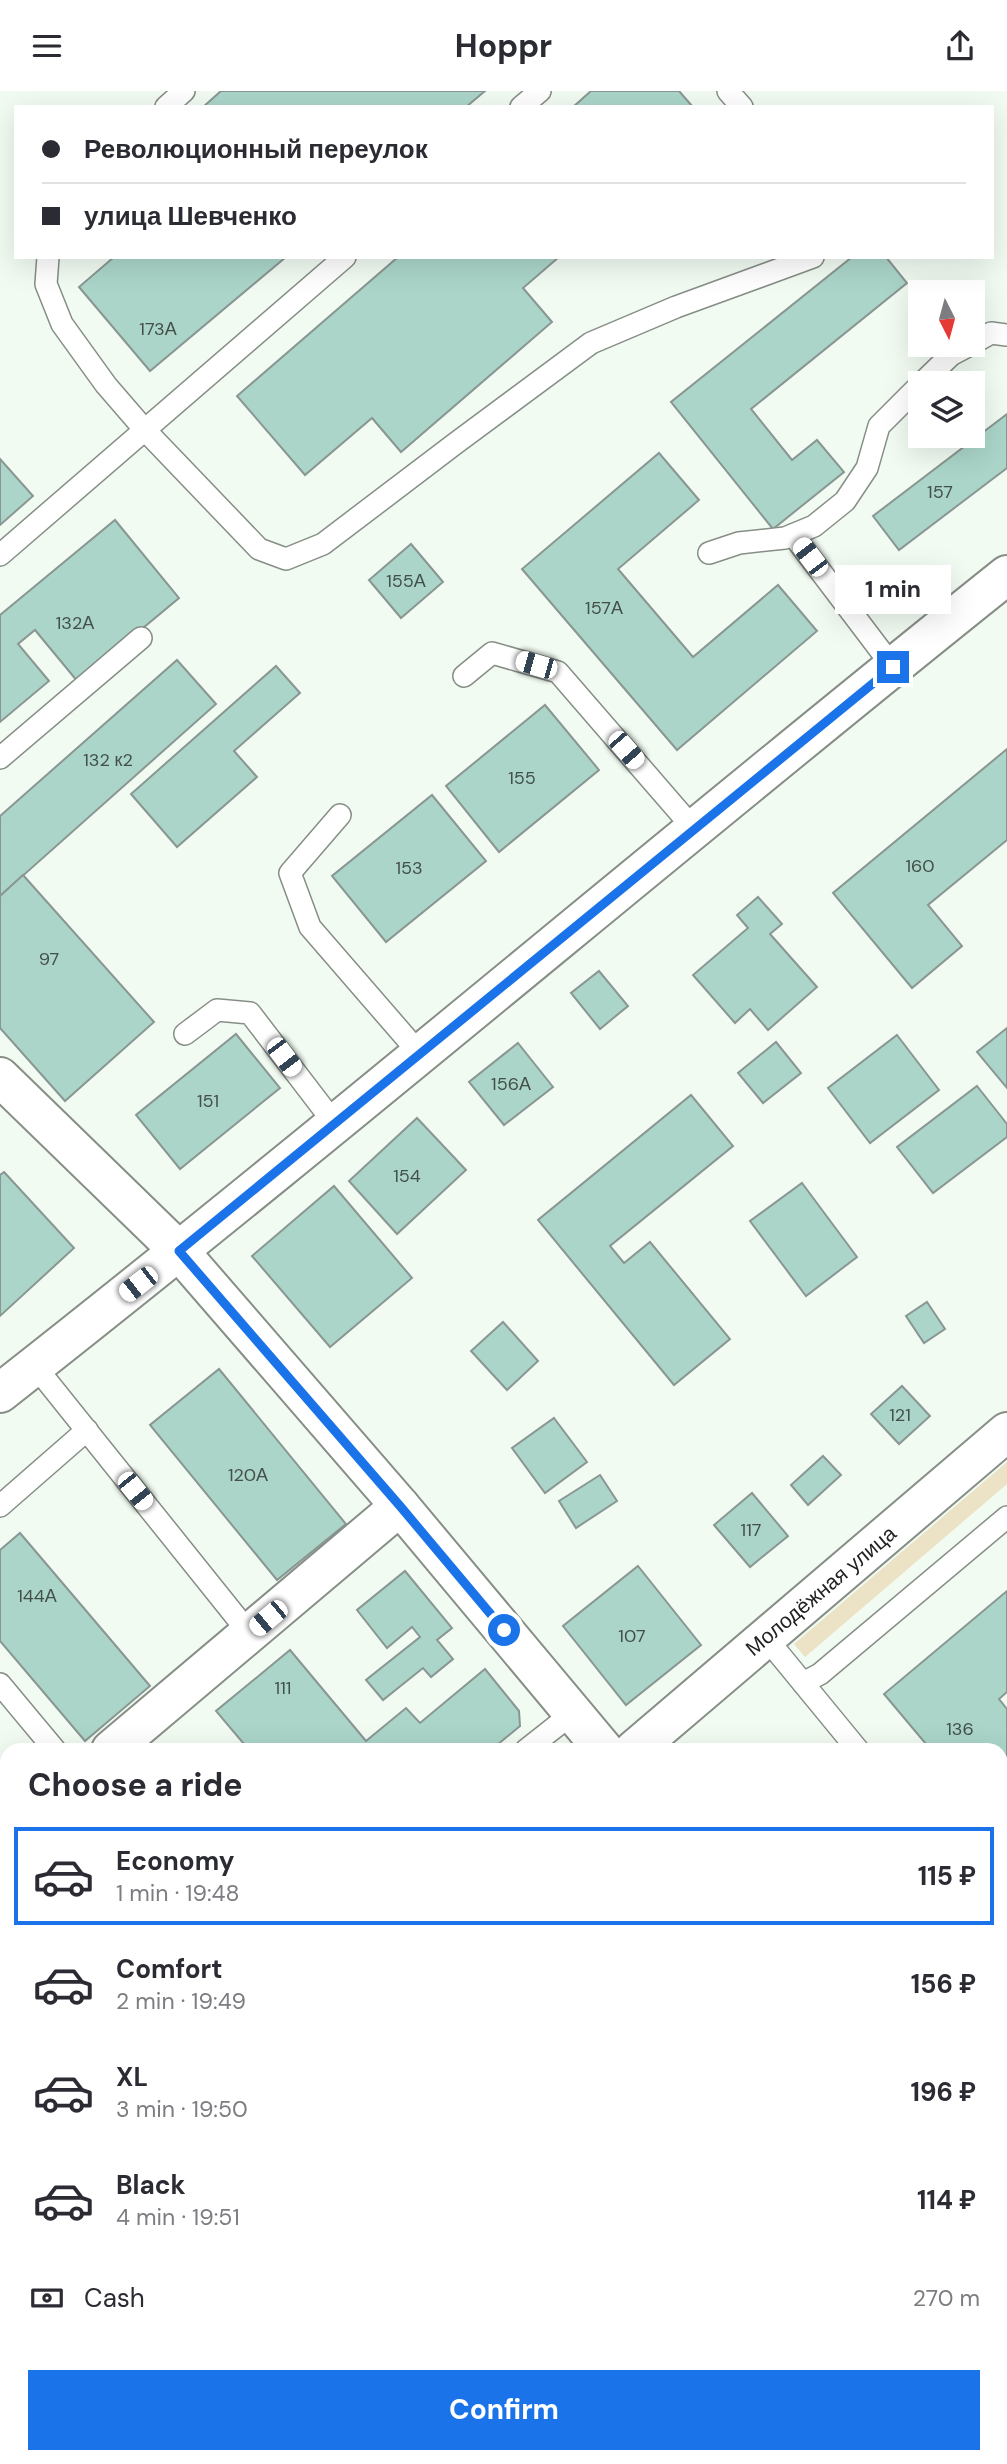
<!DOCTYPE html>
<meta charset="utf-8">
<style>
body{margin:0;font-family:"DM Sans",sans-serif;background:#f2f2f3;color:#2b2b33;height:100vh;display:flex;flex-direction:column;font-size:26px;white-space:nowrap}
*{box-sizing:border-box;margin:0}
p{font-size:23px;color:#7c7c81}
.icon{flex:none;width:38px;height:38px;fill:none;stroke:currentColor;stroke-width:2;stroke-linecap:round;stroke-linejoin:round}
.map{position:relative;flex:1;overflow:hidden}
.details{position:absolute;left:0px;top:1652px;width:1008px;height:721px;display:flex;flex-direction:column;background:#fff;border-radius:21px 21px 0 0;box-shadow:0 7px 28px #0002}
.details>*{flex:none}
.top-card{position:absolute;left:14px;top:14px;width:980px;height:154px;border-radius:0px;box-shadow:0 7px 28px #0002;display:grid;align-content:center;height:154px;padding:0 28px;background:#fff}
.needle{width:46px;rotate:174deg}
.buttons{position:absolute;left:908px;top:189px;display:grid;gap:14px}
.buttons a{display:grid;place-items:center;width:77px;height:77px;border-radius:0px;background:#fff;box-shadow:0 7px 28px #0002;font-size:35px}
.end{position:absolute;width:32px;height:32px;margin:-16px;border:9px solid #1a73e8;background:#fff;box-shadow:0 0 0 4px #fff}
.from{border-radius:50%}
.bubble{position:absolute;height:49px;border-radius:0px;background:#fff;box-shadow:0 7px 28px #0002;font-size:23px;font-weight:700;line-height:49px;text-align:center}
.car{position:absolute;width:21px;height:42px;margin:-21px -10px;border-radius:9px;box-shadow:0 0 5px 2px #0007;background:linear-gradient(#fff 24%,#345 0 40%,#fff 0 76%,#345 0 86%,#fff 0)}
.top-card b{display:flex;align-items:center;gap:24px;height:66px;font-size:26px}
.top-card b+b{border-top:2px solid #e1e1e2}
.top-card i{width:18px;height:18px;background:#2b2b33}
ul{padding:0;list-style:none}
li{display:flex;align-items:center;gap:21px;height:98px;margin:0 14px 10px;padding:0 14px;border:4px solid transparent;border-radius:0px}
li div{flex:1}
li b{display:block;font-size:26px}
li em{font-style:normal;font-weight:700}
li.current{border-color:#1a73e8}
li>.icon{width:63px;height:63px;stroke-width:1.5}
h2{padding:0 28px;font-size:32px;line-height:84px}
.pay{display:flex;align-items:center;gap:18px;height:77px;padding:0 28px;font-size:26px}
.pay p{margin-inline-start:auto}
.button{display:flex;gap:14px;margin-top:auto;padding:14px 28px}
.button a{flex:1;height:80px;border-radius:0px;background:#1a73e8;color:#fff;font-size:28px;font-weight:700;line-height:80px;text-align:center}
header{display:flex;justify-content:space-between;align-items:center;height:91px;padding:0 28px;background:#fff;font-size:32px;font-weight:700}
.map>svg:first-child{display:block}
</style>
<header><svg class="icon" aria-label="menu" viewBox="0 0 24 24"><path d="M4 6h16M4 12h16M4 18h16"/></svg>Hoppr<svg class="icon" aria-label="share" viewBox="0 0 24 24"><path d="M12 15V3M7 8l5-5 5 5M5 13v7h14v-7"/></svg></header>
<div class="map">
<svg width="1007" height="2373" viewBox="0 0 1007 2373">
<rect width="100%" height="100%" fill="#f1fbf2"/>
<polygon fill="#ece2c5" points="1007,1371 1007,1393 805,1566 794,1553"/>
<g fill="#abd5c9" stroke="#8a9693" stroke-width="2">
<polygon points="221,0 485,0 466,16 203,16"/>
<polygon points="591,0 679,0 693,16 573,16"/>
<polygon points="114,166 286,166 150,280 79,196"/>
<polygon points="398,166 559,166 523,197 552,231 401,361 372,327 305,384 237,305"/>
<polygon points="852,166 886,166 907,192 751,318 792,369 817,349 844,381 773,438 671,311"/>
<polygon points="1007,323 1007,377 899,459 873,425"/>
<polygon points="659,362 699,409 618,478 693,566 778,494 817,540 677,659 522,478"/>
<polygon points="0,368 33,405 0,434"/>
<polygon points="115,429 179,507 78,591 35,539 18,553 49,590 0,631 0,524"/>
<polygon points="411,453 443,491 401,527 369,489"/>
<polygon points="177,569 216,613 0,805 0,725"/>
<polygon points="276,575 300,602 234,660 257,686 177,756 131,703"/>
<polygon points="545,614 599,679 499,761 446,695"/>
<polygon points="1007,658 1007,749 928,814 962,855 912,897 833,802"/>
<polygon points="432,704 486,770 386,851 332,785"/>
<polygon points="23,784 154,931 65,1010 0,937 0,805"/>
<polygon points="758,806 782,833 770,843 817,896 768,939 750,918 735,932 693,884 748,837 737,824"/>
<polygon points="599,880 628,915 600,938 571,902"/>
<polygon points="1007,937 1007,997 977,961"/>
<polygon points="236,943 280,997 180,1078 136,1024"/>
<polygon points="897,944 939,999 870,1052 828,997"/>
<polygon points="776,951 801,982 763,1012 738,982"/>
<polygon points="518,952 553,996 504,1034 469,991"/>
<polygon points="977,995 1007,1033 1007,1046 933,1102 897,1056"/>
<polygon points="691,1004 733,1055 610,1155 624,1172 650,1151 730,1248 674,1294 538,1129"/>
<polygon points="417,1027 466,1079 397,1143 349,1090"/>
<polygon points="4,1081 74,1157 0,1225 0,1084"/>
<polygon points="802,1092 857,1166 806,1205 750,1130"/>
<polygon points="334,1095 412,1187 330,1256 252,1165"/>
<polygon points="927,1211 945,1238 924,1252 906,1225"/>
<polygon points="503,1231 538,1270 507,1299 471,1260"/>
<polygon points="219,1278 346,1433 277,1489 150,1334"/>
<polygon points="902,1295 930,1325 899,1353 871,1323"/>
<polygon points="554,1327 587,1371 545,1402 512,1357"/>
<polygon points="823,1365 841,1384 808,1414 791,1394"/>
<polygon points="600,1384 617,1410 576,1437 559,1410"/>
<polygon points="752,1402 788,1445 750,1476 714,1434"/>
<polygon points="20,1442 150,1595 85,1650 0,1550 0,1459"/>
<polygon points="638,1475 701,1554 626,1614 563,1535"/>
<polygon points="405,1480 452,1537 437,1549 453,1568 431,1586 423,1577 383,1609 366,1589 420,1546 412,1536 387,1557 357,1519"/>
<polygon points="1007,1500 1007,1601 999,1608 1007,1618 1007,1733 1001,1738 1001,1659 931,1659 884,1603"/>
<polygon points="290,1559 366,1650 406,1617 420,1632 485,1578 519,1620 520,1635 491,1659 249,1659 216,1620"/>
<polygon points="7,1766 7,1820 0,1811 0,1772"/>
<polygon points="1001,2207 1007,2213 1007,2282 1001,2275"/>
<polygon points="346,2366 400,2366 406,2373 349,2373 344,2368"/>
<polygon points="644,2366 662,2366 668,2373 636,2373"/>
<polygon points="811,2366 844,2366 850,2373 802,2373"/>
</g>
<g fill="none" stroke-linecap="round" stroke-linejoin="round">
<defs>
<g id="lane">
<polyline points="728,0 742,16"/>
<polyline points="166,16 184,0"/>
<polyline points="521,16 540,0"/>
<polyline points="48,166 46,193 62,233 106,294 144,338 259,458 286,468 323,453 456,352 591,252 676,216 813,166"/>
<polyline points="973,252 991,242 1007,244"/>
<polyline points="922,292 951,264 970,254"/>
<polyline points="793,444 893,576"/>
<polyline points="709,462 739,452 785,447 814,435 845,410 867,377 879,335 920,294"/>
<polyline points="0,464 345,166"/>
<polyline points="464,585 492,562 558,581 694,738"/>
<polyline points="0,667 141,547"/>
<polyline points="340,724 290,782 310,836 420,963"/>
<polyline points="185,943 217,919 250,922 335,1033"/>
<polyline points="35,1275 249,1542"/>
<polyline points="0,1415 87,1339"/>
<polyline points="766,1547 858,1659"/>
<polyline points="803,1592 820,1583 1007,1426"/>
<polyline points="0,1593 55,1659"/>
<polyline points="526,1659 573,1622"/>
</g>
<g id="street">
<polyline points="0,986 179,1160 400,1415 604,1659"/>
<path d="M0,1302C340,1035 669,754 1007,484"/>
<polyline points="111,1659 400,1415"/>
<polyline points="634,1659 1007,1341"/>
<polyline points="0,1732 7,1726"/>
<polyline points="1001,1784 1007,1779"/>
<polyline points="1001,2103 1007,2109"/>
<polyline points="1001,2182 1007,2177"/>
<polyline points="0,2189 7,2183"/>
<polyline points="305,2373 313,2366"/>
<polyline points="780,2373 788,2366"/>
</g>
</defs>
<use href="#lane" stroke="#868e86" stroke-width="24"/>
<use href="#street" stroke="#868e86" stroke-width="42"/>
<use href="#lane" stroke="#fff" stroke-width="21"/>
<use href="#street" stroke="#fff" stroke-width="38"/>
</g>
<g fill="none" stroke-linecap="round" stroke-linejoin="round">
<polyline stroke="#1a73e8" stroke-width="9" points="504,1539 400,1415 179,1160 893,576"/>
</g>
<g text-anchor="middle" stroke-width="6" stroke-linejoin="round" paint-order="stroke">
<g font-size="18" fill="#43504a">
<text x="158" y="244">173А</text>
<text x="940" y="407">157</text>
<text x="406" y="496">155А</text>
<text x="604" y="523">157А</text>
<text x="75" y="538">132А</text>
<text x="108" y="675">132 к2</text>
<text x="522" y="693">155</text>
<text x="920" y="781">160</text>
<text x="409" y="783">153</text>
<text x="49" y="874">97</text>
<text x="511" y="999">156А</text>
<text x="208" y="1016">151</text>
<text x="407" y="1091">154</text>
<text x="900" y="1330">121</text>
<text x="248" y="1390">120А</text>
<text x="751" y="1445">117</text>
<text x="37" y="1511">144А</text>
<text x="632" y="1551">107</text>
<text x="283" y="1603">111</text>
<text x="960" y="1644">136</text>
</g>
<g font-size="21" fill="#202320" stroke="#fff">
<text transform="translate(821 1500) rotate(-40)" y="7">Молодёжная улица</text>
</g>
</g>
</svg>
<div class="buttons">
<a><svg class="needle" viewBox="-14 -14 28 28"><path d="M0-13l5 13h-10z" fill="#e53935"/><path d="M0 13l5-13h-10z" fill="#7c7c81"/></svg></a>
<a><svg class="icon" aria-label="layers" viewBox="0 0 24 24"><path d="M12 4l9 5-9 5-9-5zM3 14l9 5 9-5"/></svg></a>
</div>
<i class="end from" style="left:504px;top:1539px"></i>
<i class="end" style="left:893px;top:576px"></i>
<div class="bubble" style="left:835px;top:474px;width:116px">1 min</div>
<i class="car" style="left:810px;top:466px;rotate:323deg"></i>
<i class="car" style="left:536px;top:574px;rotate:286deg"></i>
<i class="car" style="left:626px;top:659px;rotate:139deg"></i>
<i class="car" style="left:284px;top:966px;rotate:143deg"></i>
<i class="car" style="left:138px;top:1193px;rotate:232deg"></i>
<i class="car" style="left:135px;top:1400px;rotate:141deg"></i>
<i class="car" style="left:268px;top:1527px;rotate:230deg"></i>
<div class="top-card">
<b><i class="from"></i>Революционный переулок</b>
<b><i></i>улица Шевченко</b>
</div>
<section class="details">
<h2>Choose a ride</h2>
<ul>
<li class="current"><svg class="icon" aria-label="car" viewBox="0 0 24 24"><path d="M5 17H2v-5l4-1 3-4h7l3 4 3 1v5h-3M9 17h6M6 11h13"/><circle cx="7" cy="17" r="2"/><circle cx="17" cy="17" r="2"/></svg><div><b>Economy</b><p>1 min · 19:48</p></div><em>115 ₽</em></li>
<li><svg class="icon" aria-label="car" viewBox="0 0 24 24"><path d="M5 17H2v-5l4-1 3-4h7l3 4 3 1v5h-3M9 17h6M6 11h13"/><circle cx="7" cy="17" r="2"/><circle cx="17" cy="17" r="2"/></svg><div><b>Comfort</b><p>2 min · 19:49</p></div><em>156 ₽</em></li>
<li><svg class="icon" aria-label="car" viewBox="0 0 24 24"><path d="M5 17H2v-5l4-1 3-4h7l3 4 3 1v5h-3M9 17h6M6 11h13"/><circle cx="7" cy="17" r="2"/><circle cx="17" cy="17" r="2"/></svg><div><b>XL</b><p>3 min · 19:50</p></div><em>196 ₽</em></li>
<li><svg class="icon" aria-label="car" viewBox="0 0 24 24"><path d="M5 17H2v-5l4-1 3-4h7l3 4 3 1v5h-3M9 17h6M6 11h13"/><circle cx="7" cy="17" r="2"/><circle cx="17" cy="17" r="2"/></svg><div><b>Black</b><p>4 min · 19:51</p></div><em>114 ₽</em></li>
</ul>
<div class="pay"><svg class="icon" aria-label="cash" viewBox="0 0 24 24"><path d="M3 7h18v10H3z"/><circle cx="12" cy="12" r="2"/></svg>Cash<p>270 m</p></div>
<div class="button"><a>Confirm</a></div>
</section>
</div>
